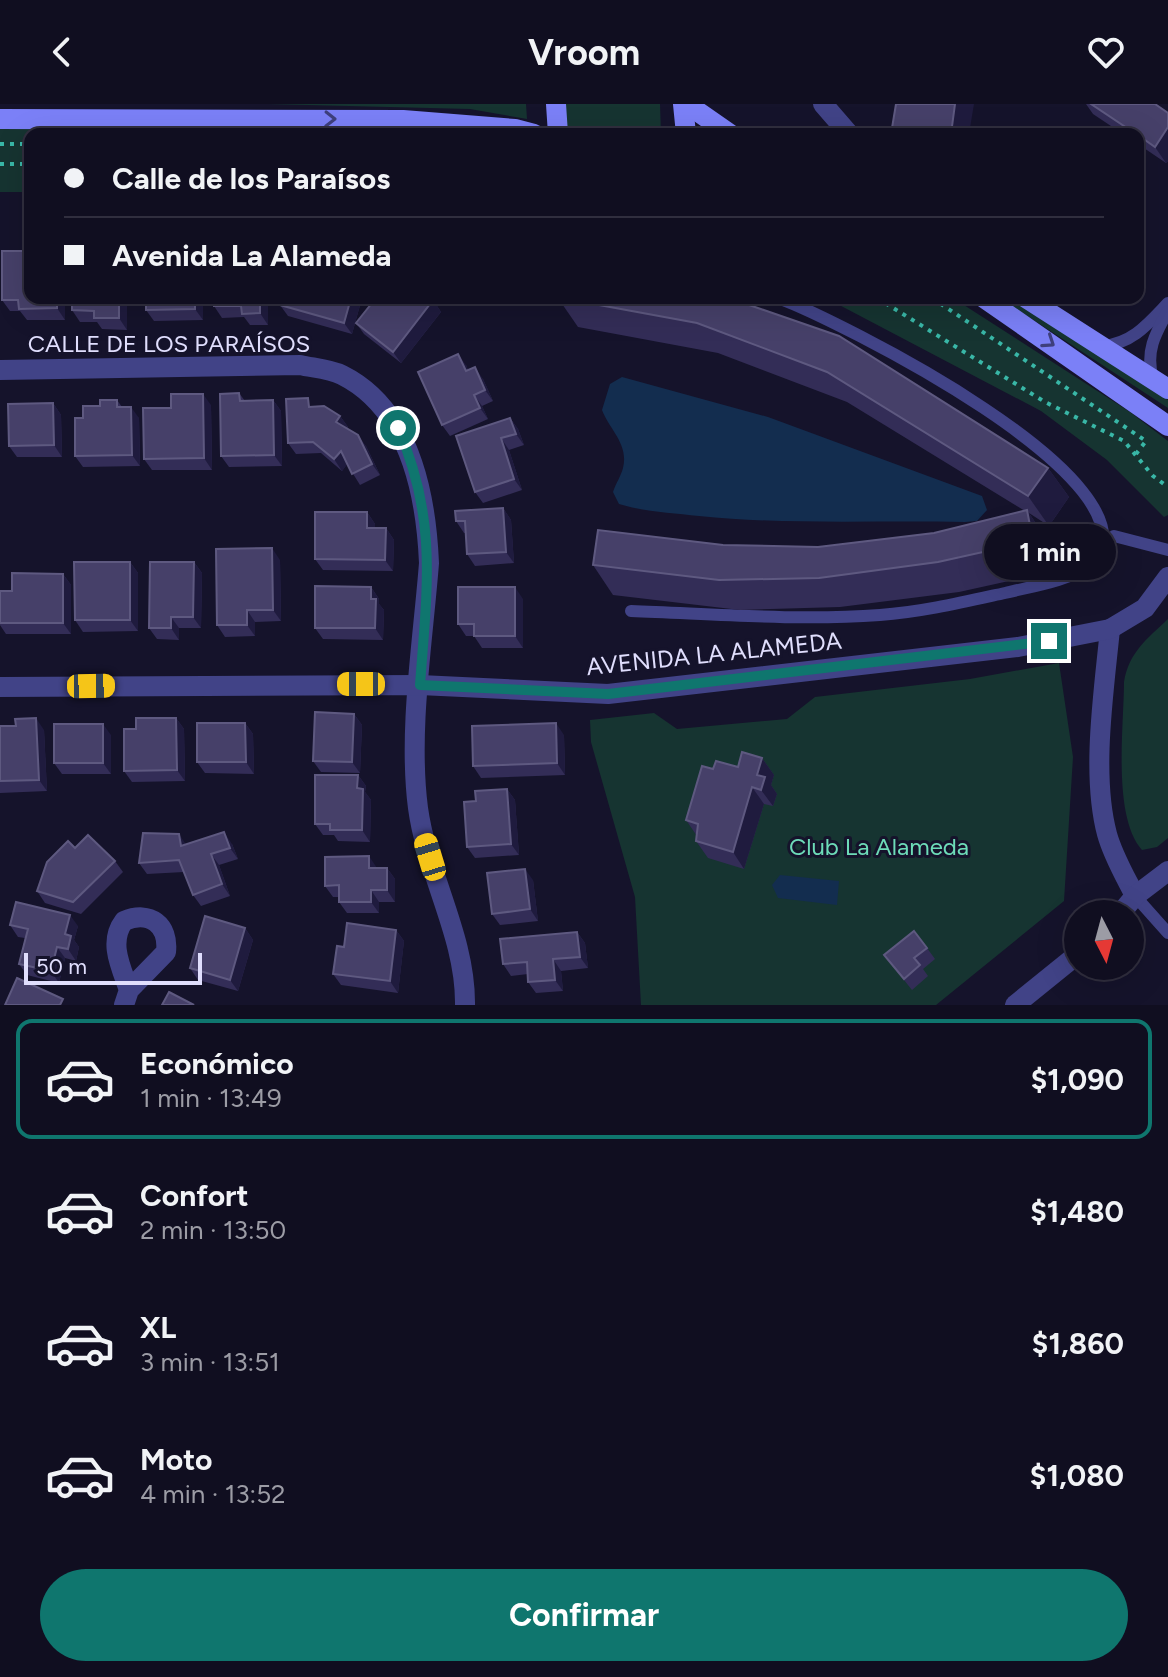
<!DOCTYPE html>
<html lang="es">
<meta charset="utf-8">
<style>
body{margin:0;font-family:Figtree,sans-serif;background:#191729;color:#f1f3f6;height:100vh;display:flex;flex-direction:column;font-size:30px;white-space:nowrap}
*{box-sizing:border-box;margin:0}
p{font-size:26px;color:#9c9ca5}
.icon{flex:none;width:44px;height:44px;fill:none;stroke:currentColor;stroke-width:2;stroke-linecap:round;stroke-linejoin:round}
.map{position:relative;height:901px;overflow:hidden}
.side{display:flex;flex-direction:column;background:#100e20;flex:1}
.side>*{flex:none}
.banner{position:absolute;left:24px;top:24px;width:1120px;height:176px;border-radius:16px;box-shadow:0 8px 32px #0002,0 0 0 2px #302e3e;display:grid;align-content:center;height:176px;padding:0 40px;background:#100e20}
.needle{width:52px;rotate:174deg}
.fabs{position:absolute;left:1064px;top:796px;display:grid;gap:16px}
.fabs a{display:grid;place-items:center;width:80px;height:80px;border-radius:50%;background:#100e20;box-shadow:0 8px 32px #0002,0 0 0 2px #302e3e;font-size:40px}
.scale{position:absolute;left:24px;bottom:20px;width:178px;box-sizing:border-box;padding-left:8px;border:4px solid #e0defd;border-top:0;font-size:22px;line-height:28px;white-space:nowrap;color:#e0defd;-webkit-text-stroke:6px #15132b;paint-order:stroke}
.end{position:absolute;width:36px;height:36px;margin:-18px;border:10px solid #0f766e;background:#fff;box-shadow:0 0 0 4px #fff}
.from{border-radius:50%}
.bubble{position:absolute;height:56px;border-radius:28px;background:#100e20;box-shadow:0 8px 32px #0002,0 0 0 2px #302e3e;font-size:26px;font-weight:700;line-height:56px;text-align:center}
.car{position:absolute;width:24px;height:48px;margin:-24px -12px;border-radius:10px;box-shadow:0 0 6px 2px #0007;background:linear-gradient(#f5c518 24%,#345 0 40%,#f5c518 0 76%,#345 0 86%,#f5c518 0)}
.banner b{display:flex;align-items:center;gap:28px;height:76px;font-size:30px}
.banner b+b{border-top:2px solid #302e3e}
.banner i{width:20px;height:20px;background:#f1f3f6}
ul{padding:14px 0 0;list-style:none}
li{display:flex;align-items:center;gap:24px;height:120px;margin:0 16px 12px;padding:0 24px;border:4px solid transparent;border-radius:16px}
li div{flex:1}
li b{display:block;font-size:30px}
li em{font-style:normal;font-weight:700}
li.selected{border-color:#0f766e}
li>.icon{width:72px;height:72px;stroke-width:1.5}
.action{display:flex;gap:16px;margin-top:auto;padding:16px 40px}
.action a{flex:1;height:92px;border-radius:48px;background:#0f766e;color:#fff;font-size:32px;font-weight:700;line-height:92px;text-align:center}
header{display:flex;justify-content:space-between;align-items:center;height:104px;padding:0 40px;background:#100e20;font-size:36px;font-weight:700}
.map>svg:first-child{display:block}
</style>
<header><svg class="icon" aria-label="back" viewBox="0 0 24 24"><path d="M15 5l-7 7 7 7"/></svg>Vroom<svg class="icon" aria-label="heart" viewBox="0 0 24 24"><path d="M12 20l-8-8c-3-5 5-10 8-4 3-6 11-1 8 4z"/></svg></header>
<div class="map">
<svg width="1168" height="901" viewBox="0 0 1168 901">
<rect width="100%" height="100%" fill="#15132b"/>
<g fill="#163431">
<polygon points="267,0 526,0 527,15 470,5"/>
<polygon points="561,0 660,0 661,30 574,30 565,20"/>
<polygon points="0,23 367,25 462,30 30,30 30,88 0,88"/>
<polygon points="826,194 953,194 1130,308 1168,337 1168,411 1164,413 1107,356 1041,307"/>
<path d="M1000,194C1030,194 1136,275 1168,296V304Z"/>
<path d="M1168,515V734L1157,743L1142,746C1112,712 1124,622 1124,578C1129,548 1147,535 1168,515Z"/>
<polygon points="1059,559 1073,653 1064,797 936,901 641,901 635,793 591,638 590,616 654,609 677,625 787,615 815,593 970,575"/>
</g>
<g fill="#132d4f">
<path d="M622,273L768,313L982,392L987,406L977,417L965,418C877,416 787,421 699,412C672,409 645,408 619,400L613,388C616,379 621,372 623,364C629,340 609,325 602,306L610,280Z"/>
<polygon points="780,771 839,777 837,801 778,794 772,781"/>
</g>
<g fill="none" stroke-linecap="round" stroke-linejoin="round">
<g stroke="#39b7a7" stroke-width="4" stroke-dasharray="4 6" stroke-linecap="butt">
<polyline points="0,40 30,40"/>
<polyline points="0,60 30,60"/>
<polyline points="877,194 1045,298 1124,337 1153,372 1168,383"/>
<polyline points="932,194 1146,337 1136,350"/>
</g>
<g stroke="#414387" stroke-width="12">
<path d="M1103,242C1133,239 1148,220 1168,199"/>
<path d="M1153,275C1145,248 1155,230 1168,207"/>
<polyline points="1114,432 1168,446"/>
<path d="M631,507C714,510 797,517 880,511C922,508 964,498 1005,489C1034,482 1067,477 1092,461C1168,379 831,213 778,194"/>
<polyline points="1135,792 1168,829"/>
</g>
<g stroke="#414387" stroke-width="20">
<polyline points="823,0 849,30"/>
<path d="M0,266L300,261C313,264 330,265 342,271C410,305 426,390 429,459C423,537 408,627 418,704C427,771 466,833 465,901"/>
<path d="M1110,525C1104,587 1091,670 1107,730C1113,752 1125,772 1135,792"/>
<polyline points="0,583 420,581 608,590 1018,543 1110,525 1145,504 1168,473"/>
<polyline points="1120,810 1135,792 1168,767"/>
<path d="M124,901L129,886L166,848C169,821 150,806 124,817C108,838 121,863 129,886"/>
<polyline points="1015,901 1078,850"/>
</g>
<g stroke="#7b80f7" stroke-width="20">
<polyline points="556,0 558,30"/>
<polyline points="683,0 686,30"/>
<polyline points="687,0 730,30"/>
<polyline points="0,15 403,16 515,25 534,30"/>
<polyline points="984,194 1168,322"/>
<polyline points="1026,194 1168,285"/>
</g>
</g>
<g fill="#332d57">
<polygon points="1086,0 1155,0 1168,9 1168,57 1166,59 1138,40 1138,30 1123,30 1093,10"/>
<polygon points="65,194 65,216 27,216 20,207 10,207 2,196"/>
<polygon points="127,194 127,226 102,225 97,218 80,218 72,206"/>
<polygon points="146,194 203,194 203,216 154,217 146,206"/>
<polygon points="268,194 268,221 250,221 244,213 222,214 214,202"/>
<polygon points="282,194 362,194 352,230 288,212 280,201"/>
<polygon points="558,194 729,194 1048,364 1069,393 1049,422 1029,409 1047,436 1054,467 959,488 840,503 740,506 613,491 593,461 723,441 818,443 934,429 1025,407 847,298 718,249 578,223"/>
<polygon points="433,196 441,208 401,259 364,230 356,219"/>
<polygon points="466,261 468,266 483,275 493,297 482,302 488,315 450,332 442,321"/>
<polygon points="239,289 245,297 273,296 281,307 282,362 229,363 221,352"/>
<polygon points="117,296 122,303 139,314 140,362 83,363 75,352 83,314 100,302"/>
<polygon points="53,299 61,311 62,353 17,353 9,342"/>
<polygon points="211,301 212,366 152,366 144,355 171,304"/>
<polygon points="314,302 340,312 348,323 347,325 366,342 380,371 360,381 347,360 342,367 321,349 296,350 288,339"/>
<polygon points="510,314 518,325 524,341 509,346 522,386 483,399 475,388"/>
<polygon points="503,404 511,416 514,459 475,462 467,450 466,429 464,429 456,417"/>
<polygon points="367,408 375,420 375,424 386,424 394,436 393,467 323,466 315,455"/>
<polygon points="280,456 281,517 255,518 255,532 225,533 217,521"/>
<polygon points="130,458 138,469 138,527 83,528 75,516"/>
<polygon points="194,458 202,469 201,524 179,524 179,536 157,535 149,524"/>
<polygon points="63,470 71,481 71,530 6,530 0,521 0,487 12,487"/>
<polygon points="371,483 379,495 379,500 384,506 383,536 323,535 315,524"/>
<polygon points="523,495 523,544 482,544 474,532 466,532 458,520"/>
<polygon points="354,610 362,621 360,669 321,668 313,657"/>
<polygon points="176,614 184,625 185,677 132,678 124,667 136,625"/>
<polygon points="245,619 253,630 254,670 205,669 197,658"/>
<polygon points="0,622 44,626 47,687 0,689"/>
<polygon points="111,631 111,670 62,670 54,659"/>
<polygon points="564,631 565,671 481,674 473,662"/>
<polygon points="762,654 774,671 771,681 777,690 773,702 764,700 744,765 708,754 696,737 697,732 686,716 713,665 738,663"/>
<polygon points="358,671 366,682 365,688 371,696 370,738 338,737 334,731 323,731 315,720"/>
<polygon points="507,685 515,696 519,751 475,754 467,743 476,697"/>
<polygon points="186,740 232,740 238,755 219,761 230,792 201,802 193,791 184,768 147,770 139,759"/>
<polygon points="75,744 115,757 123,768 81,810 45,799 37,787"/>
<polygon points="377,764 387,764 395,775 395,798 379,798 379,809 347,809 339,798 339,793 333,793 325,782"/>
<polygon points="533,776 538,817 500,821 492,810"/>
<polygon points="10,821 78,822 74,836 79,843 76,857 65,854 59,879 27,871 19,860 25,834 18,833"/>
<polygon points="245,824 253,836 238,887 198,876 190,864"/>
<polygon points="396,826 404,837 398,889 341,881 333,870 344,843"/>
<polygon points="577,828 585,839 588,864 561,867 563,887 536,889 528,878 528,870 511,872 503,860"/>
<polygon points="927,844 935,855 923,865 928,872 912,886 884,851"/>
</g>
<g fill="#1f1b3e">
<polygon points="955,0 974,0 969,30 951,30"/>
<polygon points="1168,23 1168,57 1166,59 1155,43"/>
<polygon points="57,194 65,194 65,216 57,204"/>
<polygon points="119,194 127,194 127,226 119,214"/>
<polygon points="195,194 203,194 203,216 195,205"/>
<polygon points="260,194 268,194 268,221 260,209"/>
<polygon points="351,194 362,194 352,230 344,219"/>
<polygon points="433,196 441,208 401,259 393,248"/>
<polygon points="458,250 466,261 474,279 466,267"/>
<polygon points="475,263 483,275 493,297 485,286"/>
<polygon points="203,290 211,301 212,366 204,354"/>
<polygon points="474,291 482,302 488,315 480,304"/>
<polygon points="273,296 281,307 282,362 274,351"/>
<polygon points="53,299 61,311 62,353 54,341"/>
<polygon points="131,303 139,314 140,362 132,351"/>
<polygon points="340,312 348,323 344,330 336,318"/>
<polygon points="510,314 518,325 524,341 516,330"/>
<polygon points="358,331 366,342 380,371 372,360"/>
<polygon points="501,334 509,346 522,386 514,375"/>
<polygon points="341,347 349,358 342,367 334,355"/>
<polygon points="1048,364 1069,393 1049,422 1028,392"/>
<polygon points="503,404 511,416 514,459 506,448"/>
<polygon points="1027,406 1047,436 1054,467 1033,437"/>
<polygon points="367,408 375,420 375,436 367,424"/>
<polygon points="386,424 394,436 393,467 385,456"/>
<polygon points="272,444 280,456 281,517 273,506"/>
<polygon points="130,458 138,469 138,527 130,516"/>
<polygon points="194,458 202,469 201,524 193,513"/>
<polygon points="63,470 71,481 71,530 63,519"/>
<polygon points="371,483 379,495 379,500 384,506 383,536 375,524 371,495"/>
<polygon points="515,483 523,495 523,544 515,532"/>
<polygon points="247,506 255,518 255,532 247,521"/>
<polygon points="171,513 179,524 179,536 171,524"/>
<polygon points="354,610 362,621 360,669 352,658"/>
<polygon points="36,614 44,626 47,687 39,676"/>
<polygon points="176,614 184,625 185,677 177,666"/>
<polygon points="245,619 253,630 254,670 246,658"/>
<polygon points="556,619 564,631 565,671 557,659"/>
<polygon points="103,620 111,631 111,670 103,659"/>
<polygon points="762,654 774,671 771,681 777,690 773,702 761,686 757,671"/>
<polygon points="358,671 366,682 365,688 371,696 370,738 362,726 357,684"/>
<polygon points="752,683 764,700 744,765 733,748"/>
<polygon points="507,685 515,696 519,751 511,740"/>
<polygon points="224,728 232,740 238,755 230,744"/>
<polygon points="179,730 187,742 181,742"/>
<polygon points="211,750 219,761 230,792 222,780"/>
<polygon points="369,752 377,764 369,764"/>
<polygon points="387,764 395,775 395,798 387,786"/>
<polygon points="525,765 533,776 538,817 530,805"/>
<polygon points="371,786 379,798 379,809 371,798"/>
<polygon points="70,811 78,822 74,836 79,843 76,857 68,845 65,830"/>
<polygon points="245,824 253,836 238,887 230,876"/>
<polygon points="396,826 404,837 398,889 390,877"/>
<polygon points="577,828 585,839 588,864 580,853"/>
<polygon points="57,843 65,854 59,879 51,867"/>
<polygon points="553,855 561,867 563,887 555,876"/>
</g>
<g fill="#464069" stroke="#5e5980" stroke-width="2">
<polygon points="896,0 955,0 951,30 891,30"/>
<polygon points="1091,0 1155,0 1168,9 1168,23 1155,43 1138,31 1138,30 1136,30"/>
<polygon points="2,147 30,147 30,194 57,194 57,204 19,205 18,196 2,196"/>
<polygon points="72,194 119,194 119,214 94,214 94,207 72,206"/>
<polygon points="146,194 195,194 195,205 146,206"/>
<polygon points="214,194 260,194 260,209 242,210 241,202 214,202"/>
<polygon points="282,194 351,194 344,219 280,201"/>
<polygon points="376,194 431,194 433,196 393,248 356,219"/>
<polygon points="561,194 729,194 839,232 1048,364 1028,392 827,268 697,219"/>
<polygon points="458,250 466,267 475,263 485,286 474,291 480,304 442,321 418,268"/>
<polygon points="239,289 240,297 273,296 274,351 221,352 220,290"/>
<polygon points="171,290 203,290 204,354 144,355 143,304 171,304"/>
<polygon points="308,294 309,303 324,302 340,312 336,318 358,331 372,360 352,370 341,347 334,355 313,338 288,339 286,295"/>
<polygon points="100,296 117,296 117,303 131,303 132,351 75,352 75,314 83,314 83,302 100,302"/>
<polygon points="53,299 54,341 9,342 8,300"/>
<polygon points="510,314 516,330 501,334 514,375 475,388 456,332"/>
<polygon points="503,404 506,448 467,450 465,417 456,417 455,407"/>
<polygon points="1027,406 1033,437 938,458 819,474 719,476 593,461 598,426 723,441 818,443 934,429"/>
<polygon points="315,408 367,408 367,424 386,424 385,456 315,455"/>
<polygon points="272,444 273,506 247,506 247,521 217,521 216,445"/>
<polygon points="74,458 130,458 130,516 75,516"/>
<polygon points="150,458 194,458 193,513 171,513 171,524 149,524"/>
<polygon points="12,469 63,470 63,519 0,519 0,487 12,487"/>
<polygon points="315,482 371,483 371,495 376,495 375,524 315,524"/>
<polygon points="458,483 515,483 515,532 474,532 474,520 458,520"/>
<polygon points="315,608 354,610 352,658 313,657"/>
<polygon points="36,614 39,676 0,677 0,622 16,622 15,615"/>
<polygon points="136,614 176,614 177,666 124,667 124,625 136,625"/>
<polygon points="197,619 245,619 246,658 197,658"/>
<polygon points="556,619 557,659 473,662 472,622"/>
<rect x="54" y="620" width="49" height="39"/>
<polygon points="742,648 762,654 757,671 765,673 761,686 752,683 733,748 696,737 698,720 686,716 702,662 713,665 716,657 738,663"/>
<polygon points="315,671 358,671 357,684 363,685 362,726 330,726 330,720 315,720"/>
<polygon points="507,685 511,740 467,743 464,698 476,697 475,687"/>
<polygon points="224,728 230,744 211,750 222,780 193,791 179,756 139,759 143,729 179,730 181,742"/>
<polygon points="88,731 115,757 73,798 37,787 47,758 68,737 75,744"/>
<polygon points="369,752 369,764 387,764 387,786 371,786 371,798 339,798 339,781 325,782 325,753"/>
<polygon points="525,765 530,805 492,810 487,769"/>
<polygon points="16,798 70,811 65,830 71,832 68,845 57,843 51,867 19,860 28,825 10,821"/>
<polygon points="205,812 245,824 230,876 190,864"/>
<polygon points="347,819 396,826 390,877 333,870 337,842 344,843"/>
<polygon points="914,827 927,844 914,854 920,861 904,875 884,851"/>
<polygon points="577,828 580,853 553,855 555,876 528,878 527,858 503,860 500,835"/>
<polygon points="17,874 63,895 60,901 5,901"/>
<polygon points="169,888 194,901 162,901"/>
</g>
<defs><path id="oneway-chevron" d="M-2-3.5L2.5 0L-2 3.5" fill="none" stroke-width="1.6" stroke-linecap="round" stroke-linejoin="round" transform="scale(2)"/></defs>
<g stroke="#3e3f7d">
<use href="#oneway-chevron" transform="translate(330 15) rotate(1)"/>
<use href="#oneway-chevron" transform="translate(1049 238) rotate(34)"/>
</g>
<g fill="none" stroke-linecap="round" stroke-linejoin="round">
<path stroke="#0f766e" stroke-width="10" d="M398,324C438,415 427,485 420,581L608,590L1049,537"/>
</g>
<g text-anchor="middle" stroke-width="6" stroke-linejoin="round" paint-order="stroke">
<g font-size="24" fill="#e0defd" stroke="#15132b">
<text x="169" y="248">CALLE DE LOS PARAÍSOS</text>
<text transform="translate(714 550) rotate(-6)" y="8">AVENIDA LA ALAMEDA</text>
</g>
<g font-size="24" fill="#6ddbb8" stroke="#15132b">
<text x="879" y="751">Club La Alameda</text>
</g>
</g>
</svg>
<div class="fabs">
<a><svg class="needle" viewBox="-14 -14 28 28"><path d="M0-13l5 13h-10z" fill="#e53935"/><path d="M0 13l5-13h-10z" fill="#9c9ca5"/></svg></a>
</div>
<div class="scale">50 m</div>
<i class="end from" style="left:398px;top:324px"></i>
<i class="end" style="left:1049px;top:537px"></i>
<div class="bubble" style="left:984px;top:420px;width:132px">1 min</div>
<i class="car" style="left:361px;top:580px;rotate:270deg"></i>
<i class="car" style="left:91px;top:582px;rotate:89deg"></i>
<i class="car" style="left:430px;top:753px;rotate:343deg"></i>
<div class="banner">
<b><i class="from"></i>Calle de los Paraísos</b>
<b><i></i>Avenida La Alameda</b>
</div>
</div>
<section class="side">
<ul>
<li class="selected"><svg class="icon" aria-label="car" viewBox="0 0 24 24"><path d="M5 17H2v-5l4-1 3-4h7l3 4 3 1v5h-3M9 17h6M6 11h13"/><circle cx="7" cy="17" r="2"/><circle cx="17" cy="17" r="2"/></svg><div><b>Económico</b><p>1 min · 13:49</p></div><em>$1,090</em></li>
<li><svg class="icon" aria-label="car" viewBox="0 0 24 24"><path d="M5 17H2v-5l4-1 3-4h7l3 4 3 1v5h-3M9 17h6M6 11h13"/><circle cx="7" cy="17" r="2"/><circle cx="17" cy="17" r="2"/></svg><div><b>Confort</b><p>2 min · 13:50</p></div><em>$1,480</em></li>
<li><svg class="icon" aria-label="car" viewBox="0 0 24 24"><path d="M5 17H2v-5l4-1 3-4h7l3 4 3 1v5h-3M9 17h6M6 11h13"/><circle cx="7" cy="17" r="2"/><circle cx="17" cy="17" r="2"/></svg><div><b>XL</b><p>3 min · 13:51</p></div><em>$1,860</em></li>
<li><svg class="icon" aria-label="car" viewBox="0 0 24 24"><path d="M5 17H2v-5l4-1 3-4h7l3 4 3 1v5h-3M9 17h6M6 11h13"/><circle cx="7" cy="17" r="2"/><circle cx="17" cy="17" r="2"/></svg><div><b>Moto</b><p>4 min · 13:52</p></div><em>$1,080</em></li>
</ul>
<div class="action"><a>Confirmar</a></div>
</section>
